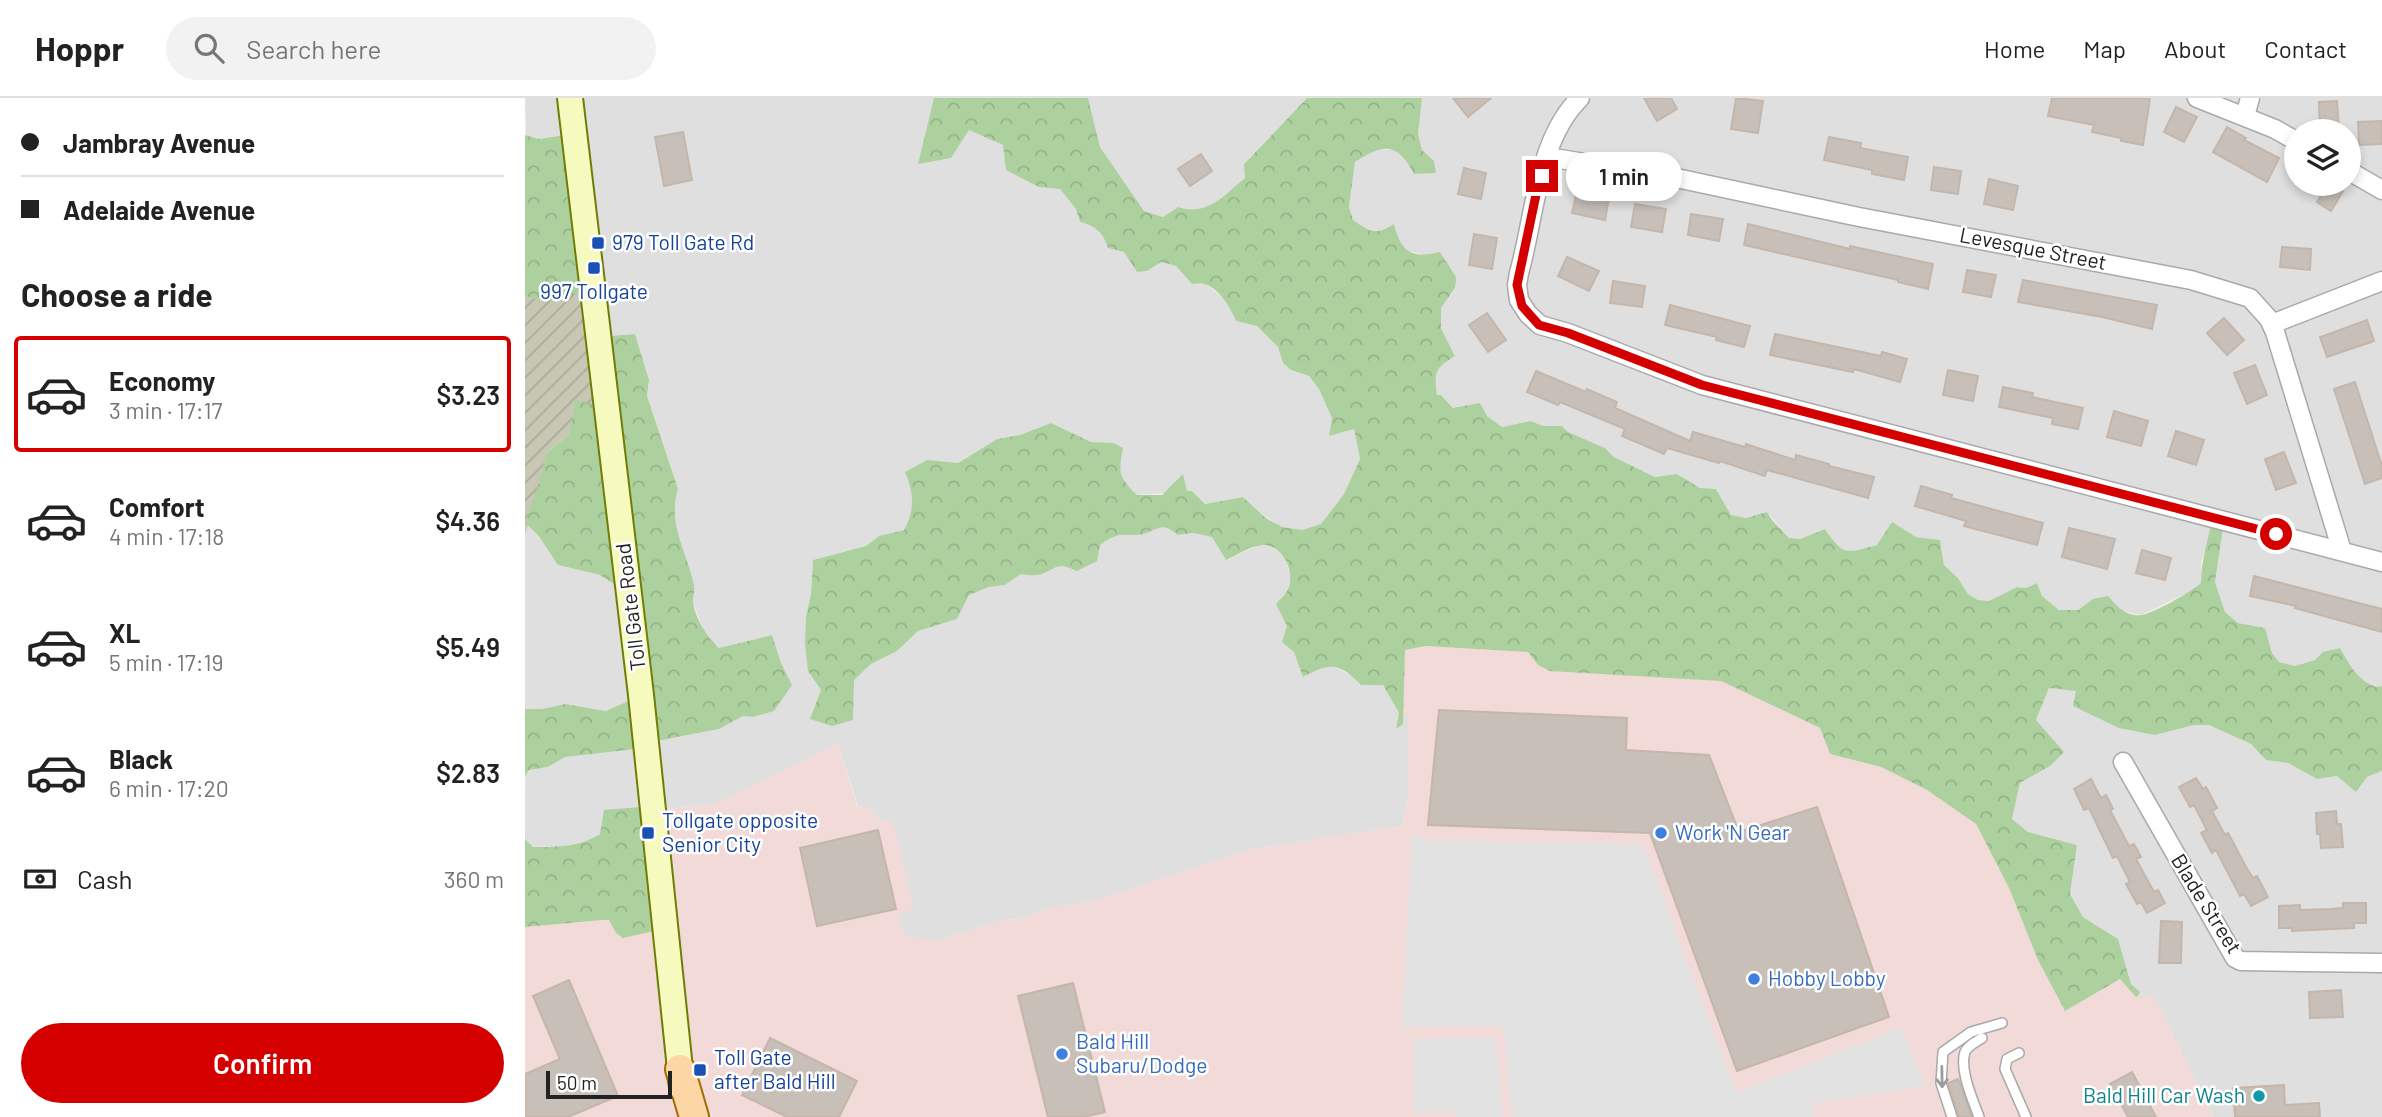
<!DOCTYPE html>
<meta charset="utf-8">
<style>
body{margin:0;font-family:Barlow,sans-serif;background:#f2f2f2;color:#222;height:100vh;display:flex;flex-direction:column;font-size:26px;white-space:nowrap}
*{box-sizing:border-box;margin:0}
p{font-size:23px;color:#767676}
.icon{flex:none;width:38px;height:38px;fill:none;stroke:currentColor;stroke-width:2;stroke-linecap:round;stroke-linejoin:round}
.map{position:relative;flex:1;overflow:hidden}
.panel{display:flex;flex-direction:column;background:#fff;width:525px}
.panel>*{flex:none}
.hud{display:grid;align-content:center;height:154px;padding:0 21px;background:#fff}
.tools{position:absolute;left:1759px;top:21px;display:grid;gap:14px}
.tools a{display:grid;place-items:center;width:77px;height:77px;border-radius:50%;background:#fff;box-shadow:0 4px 10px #0003;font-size:35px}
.scale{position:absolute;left:21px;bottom:18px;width:126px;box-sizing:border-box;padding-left:7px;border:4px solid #222;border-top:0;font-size:19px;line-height:24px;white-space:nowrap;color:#222;-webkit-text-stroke:5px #fff;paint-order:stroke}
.end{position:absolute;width:32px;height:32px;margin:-16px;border:9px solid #d40000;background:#fff;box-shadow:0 0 0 4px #fff}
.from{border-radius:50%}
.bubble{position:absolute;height:49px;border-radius:24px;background:#fff;box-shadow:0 4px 10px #0003;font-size:23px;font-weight:600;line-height:49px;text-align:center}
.hud b{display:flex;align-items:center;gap:24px;height:66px;font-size:26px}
.hud b+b{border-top:2px solid #e0e0e0}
.hud i{width:18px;height:18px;background:#222}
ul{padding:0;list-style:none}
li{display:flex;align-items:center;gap:21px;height:116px;margin:0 14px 10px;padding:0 7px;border:4px solid transparent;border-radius:7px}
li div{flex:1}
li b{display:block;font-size:26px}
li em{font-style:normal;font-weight:600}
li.active{border-color:#d40000}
li>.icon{width:63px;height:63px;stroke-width:1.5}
h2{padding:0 21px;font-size:32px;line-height:84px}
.pay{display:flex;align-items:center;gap:18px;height:77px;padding:0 21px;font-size:26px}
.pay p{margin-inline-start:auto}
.button{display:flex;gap:14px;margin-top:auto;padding:14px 21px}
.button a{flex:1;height:80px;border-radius:42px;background:#d40000;color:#fff;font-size:28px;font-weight:600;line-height:80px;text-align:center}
header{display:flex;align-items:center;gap:42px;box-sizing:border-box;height:98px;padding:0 35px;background:#fff;border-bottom:2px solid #e0e0e0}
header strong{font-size:33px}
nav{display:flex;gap:38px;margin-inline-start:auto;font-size:24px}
.search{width:490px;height:63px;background:#f2f2f2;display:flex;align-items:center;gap:18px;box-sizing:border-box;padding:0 24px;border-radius:38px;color:#767676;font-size:26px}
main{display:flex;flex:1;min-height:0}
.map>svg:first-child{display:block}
</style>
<header>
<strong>Hoppr</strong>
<div class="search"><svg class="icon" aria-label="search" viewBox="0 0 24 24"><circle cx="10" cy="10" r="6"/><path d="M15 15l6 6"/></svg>Search here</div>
<nav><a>Home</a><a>Map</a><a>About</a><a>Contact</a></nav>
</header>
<main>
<section class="panel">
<div class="hud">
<b><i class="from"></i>Jambray Avenue</b>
<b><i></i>Adelaide Avenue</b>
</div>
<h2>Choose a ride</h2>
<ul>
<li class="active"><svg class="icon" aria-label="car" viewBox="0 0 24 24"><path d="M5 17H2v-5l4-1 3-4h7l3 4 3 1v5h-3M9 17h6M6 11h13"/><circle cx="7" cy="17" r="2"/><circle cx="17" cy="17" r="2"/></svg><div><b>Economy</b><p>3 min · 17:17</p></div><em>$3.23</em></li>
<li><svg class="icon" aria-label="car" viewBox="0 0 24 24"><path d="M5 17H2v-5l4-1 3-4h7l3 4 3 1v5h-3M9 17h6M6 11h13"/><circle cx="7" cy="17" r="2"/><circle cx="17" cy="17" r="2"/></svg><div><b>Comfort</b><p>4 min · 17:18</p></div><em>$4.36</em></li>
<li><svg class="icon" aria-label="car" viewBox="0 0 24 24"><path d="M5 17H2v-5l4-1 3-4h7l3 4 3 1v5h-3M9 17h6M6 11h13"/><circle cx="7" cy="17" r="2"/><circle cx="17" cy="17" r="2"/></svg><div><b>XL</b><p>5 min · 17:19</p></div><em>$5.49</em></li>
<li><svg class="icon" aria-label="car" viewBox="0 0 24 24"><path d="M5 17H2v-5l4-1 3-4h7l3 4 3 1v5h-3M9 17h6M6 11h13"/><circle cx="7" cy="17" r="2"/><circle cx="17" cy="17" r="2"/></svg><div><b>Black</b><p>6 min · 17:20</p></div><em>$2.83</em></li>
</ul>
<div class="pay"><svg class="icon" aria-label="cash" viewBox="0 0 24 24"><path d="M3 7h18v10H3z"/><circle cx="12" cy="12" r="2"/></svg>Cash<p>360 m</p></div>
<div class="button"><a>Confirm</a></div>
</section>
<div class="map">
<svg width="1857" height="1019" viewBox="0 0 1857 1019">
<defs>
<pattern id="construction-furrows" width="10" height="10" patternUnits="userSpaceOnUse" patternTransform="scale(1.75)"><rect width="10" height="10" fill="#c7c7b4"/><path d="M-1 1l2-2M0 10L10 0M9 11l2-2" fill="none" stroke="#abab9a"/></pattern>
<pattern id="forest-crowns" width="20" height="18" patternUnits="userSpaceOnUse" patternTransform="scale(1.75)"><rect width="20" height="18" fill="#add19e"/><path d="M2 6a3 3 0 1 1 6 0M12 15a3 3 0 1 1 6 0" fill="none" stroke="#95b388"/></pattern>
</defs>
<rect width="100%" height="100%" fill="#f2efe9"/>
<g fill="#e0dfdf" fill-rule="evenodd">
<polygon points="0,0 409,0 426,60 444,31 478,47 514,89 535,91 551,111 555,124 570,127 580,139 583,150 599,154 612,174 622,173 636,164 651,168 667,186 680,186 697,199 706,210 711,223 732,228 753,249 758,265 766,272 784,278 794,291 807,320 829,331 835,361 819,396 796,426 777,432 758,429 742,420 718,399 680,406 667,393 612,397 597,382 589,345 566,344 526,325 495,337 472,341 432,365 402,362 380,374 387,390 387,419 379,432 354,438 341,448 288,462 286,496 281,518 283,573 297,592 285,621 346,566 372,553 392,533 432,521 444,497 464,489 480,487 496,476 512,478 530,468 543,469 586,439 600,435 613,437 633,429 647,431 653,437 668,435 687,439 701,462 735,447 747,448 760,459 766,480 763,493 762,528 778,579 798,568 810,569 827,578 836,587 858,587 874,615 883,618 883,701 877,728 724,752 567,804 529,809 495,821 478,822 413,843 380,839 372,817 365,723 354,722 345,711 333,708 313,646 190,706 131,712 75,736 67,741 39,748 7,749 0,741 0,678 4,672 23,669 40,659 120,650 120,645 194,631 218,618 228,619 248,613 266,587 256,565 247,537 194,550 183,542 168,505 169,490 150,427 148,404 153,391 122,298 124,282 110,236 72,239 45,36 14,41 1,38"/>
<polygon points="563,0 782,0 719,65 721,80 683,110 666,113 653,109 638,119 619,113 575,49"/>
<path d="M897,0H1857V588L1851,590L1842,586L1830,575L1815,550L1790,562L1770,568L1754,564L1747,555L1740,530L1713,525L1700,514L1690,484L1699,424L1687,422L1681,452L1676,463V485L1666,493L1616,517L1597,513L1568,501L1553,512H1534L1517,498L1512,485L1501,490L1492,489L1464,503L1453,502L1443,496L1433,480L1419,467L1415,443L1391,439L1368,425L1352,447L1324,454L1312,449L1300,431L1275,441L1264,440L1242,414L1221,420L1206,417L1191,391L1175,390L1152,376L1130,379L1089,359L1080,350L1043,334L1037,328H1018L1006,323L977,329L962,318L929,310L916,297H912L909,277L915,268L930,258L916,230V210L930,191L903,157L881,153L873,144L857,134H844L827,122L824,109L830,63L851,51L870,52L883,64L909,63L897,52L893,36ZM1771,33H1824V86H1771Z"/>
<polygon points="0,425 13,437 33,467 75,477 103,494 114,598 81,613 40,606 17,611 0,611"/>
<polygon points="1524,590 1551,593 1630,637 1669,627 1684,627 1726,646 1741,662 1763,665 1792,681 1812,678 1831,693 1842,679 1857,673 1857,1019 1688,1019 1629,899 1612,899 1614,894 1606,886 1593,841 1558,819 1545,796 1552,747 1503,734 1487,721 1495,685 1525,668 1511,622"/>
</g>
<polygon fill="#f2dad9" points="901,548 1003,554 1013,567 1196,583 1295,630 1305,656 1356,669 1402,692 1451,726 1484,790 1513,862 1540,913 1595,881 1611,898 1629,899 1688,1019 0,1019 0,829 78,822 84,822 91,835 131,712 190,706 313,646 332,708 345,711 354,722 365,723 369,728 387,803 386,812 372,817 380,838 413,843 478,822 495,821 529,809 567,804 724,752 877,728 883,701 883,618 878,617 879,552"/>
<polygon fill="url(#construction-furrows)" points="65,192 80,309 50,303 44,336 22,355 22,372 0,436 0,198 6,200"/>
<g fill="url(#forest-crowns)">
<path d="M409,0H563L575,49L619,113L638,119L653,109C682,119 699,97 720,80L719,66L782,0H897L893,36L897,52L909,63L911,75L889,76C872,43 858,46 830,64L824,109L828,122C845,134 850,138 869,126C876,154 886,161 915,154L931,179L930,190L916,210V230L930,258C910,271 909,273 912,297H916L928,310L955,305L962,318L977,329L1006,323L1018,328H1037L1043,334L1080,350L1089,359L1130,379L1152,376L1175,390L1191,391L1206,417L1221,420L1242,414L1247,422L1264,440L1275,441L1300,431C1319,459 1321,455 1352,447L1367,424L1391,439L1415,442L1419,467L1433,480L1443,496L1453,502L1464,503L1492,489L1501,490L1512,485L1517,498L1534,512H1553L1568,501L1583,498C1592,508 1601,519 1616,517C1628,516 1667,493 1676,485C1676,463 1683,443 1687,421L1699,424L1690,484L1700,514L1713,525L1740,530L1747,555L1754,564L1770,568L1790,562L1798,554L1815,550C1825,567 1832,582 1851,589L1857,588V673L1842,679L1831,694L1812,678L1792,681L1763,665L1741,662L1726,646L1684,627H1669L1630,637L1594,630L1548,608L1551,593L1524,590L1511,622L1539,654L1525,668L1495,685L1487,721L1503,734L1552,747L1545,796L1558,819L1593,841L1606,886L1615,894L1612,899L1610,898L1595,881L1540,913L1513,862L1484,790L1451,726L1402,692L1356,669L1305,656L1295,630L1196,583L1025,573L1013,567L1003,554L901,548L880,552L878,626L871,631L874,615L858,587H836C813,563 804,565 778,579L769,554L757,544L762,528L751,506C754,502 760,498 762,493C772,476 758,446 738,447C726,448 712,457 701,462L687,439L668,435L653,437C635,420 628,437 611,437C592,437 592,435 575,447L572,463L552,473C530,463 532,471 514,477C509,478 502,477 496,476L480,487L464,489L444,497L432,521L393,533L372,553L346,566L329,582L328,622L307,628L285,621L296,592L283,573L280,545L281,518L286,496L288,462L341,448L354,438L379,432C390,413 389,394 380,374L402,362L433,365L472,341L495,337L526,325L566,344L589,345L598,350C593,376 594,379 612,397H637L658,376L662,393H667L680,406L718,399L742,421L758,429L777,432L796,426L819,396L835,361L829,331L804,338L807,320L794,291L784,278L766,272L758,265L753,249L732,228L711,223C706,210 694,190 679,186C675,185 671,186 667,186L651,168L636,164L622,173L612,174L599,154L583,150C578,134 571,128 555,124L551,111L535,91L514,89L481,72L478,47L444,32L426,60L393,66Z"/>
<path d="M46,36L65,192C46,196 19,207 0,198V37L14,41Z"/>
<path d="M110,236L124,282L122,298L153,391C142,425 162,454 169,487C170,493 168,498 168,503C169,518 183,541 194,550L247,537L256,565L267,587L249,613L228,619L218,618L194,631L121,645L120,650L40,659L23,669L4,672L0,678V611H17L40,606L81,613L114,598L102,494L75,477L33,467L13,437L0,425L16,379L21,356L44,336L50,302L79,309L72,239Z"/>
<path d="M127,708L138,831L98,840L91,835L84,822H78L0,829V741L8,749C30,749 55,749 75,736L79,712Z"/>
</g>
<g fill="#e2e2e2">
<polygon points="887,736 906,742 1118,746 1211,995 1376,930 1401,988 1289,1005 1289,1019 987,1019 978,928 877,929"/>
<polygon points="971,939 978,1019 930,1019 930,1013 889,1015 888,941"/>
</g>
<g fill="#c7bfb8" stroke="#c4b6ab" stroke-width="2">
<polygon points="928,0 966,0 943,19"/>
<polygon points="1119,0 1146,0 1152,11 1132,23"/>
<polygon points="1211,0 1238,3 1233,35 1206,31"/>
<polygon points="1527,0 1625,0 1618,47 1596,43 1596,40 1567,34 1569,27 1523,18"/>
<polygon points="1812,3 1814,30 1795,31 1794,4"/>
<polygon points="1651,9 1672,19 1659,44 1639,34"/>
<polygon points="1857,23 1857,46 1834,47 1833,24"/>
<polygon points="1702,29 1721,40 1719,42 1754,60 1742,84 1688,54"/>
<polygon points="158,34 167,82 139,88 130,39"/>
<polygon points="1304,39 1336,45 1335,50 1383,59 1379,82 1347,76 1347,72 1299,62"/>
<polygon points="676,56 687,73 665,88 653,71"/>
<polygon points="1409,69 1436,73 1433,96 1406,92"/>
<polygon points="939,70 961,75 956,101 933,96"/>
<polygon points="1464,81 1493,88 1488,112 1459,106"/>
<polygon points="1803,86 1818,93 1806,113 1792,104"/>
<polygon points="1052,93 1084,100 1080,122 1047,115"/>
<polygon points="1110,106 1141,111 1137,134 1106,129"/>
<polygon points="1166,116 1198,121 1194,143 1163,137"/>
<polygon points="1223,126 1325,151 1325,148 1408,166 1403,191 1373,184 1373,182 1219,147"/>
<polygon points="949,136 972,140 967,171 944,167"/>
<polygon points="1757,149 1786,151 1785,172 1755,169"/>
<polygon points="1042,159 1074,173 1064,193 1033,178"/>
<polygon points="1442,172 1471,177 1466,199 1438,194"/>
<polygon points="1498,182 1632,207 1627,231 1577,219 1493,204"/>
<polygon points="1088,183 1120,188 1117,209 1085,205"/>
<polygon points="1145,207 1225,228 1219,249 1191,242 1192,239 1140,227"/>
<polygon points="962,215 981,242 963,254 944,227"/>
<polygon points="1699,220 1719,242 1702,257 1682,235"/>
<polygon points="1842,222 1849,243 1802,259 1795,239"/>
<polygon points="1250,236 1356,258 1357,254 1382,261 1375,284 1329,271 1328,274 1245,257"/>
<polygon points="1730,267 1742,297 1722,306 1709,275"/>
<polygon points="1423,272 1453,278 1448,303 1418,297"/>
<polygon points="1011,273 1061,294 1062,291 1092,304 1090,310 1165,343 1168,334 1220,349 1221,346 1270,362 1271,357 1304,366 1304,368 1349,379 1343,400 1242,372 1240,378 1195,363 1194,365 1142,350 1139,356 1097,338 1100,331 1035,304 1033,307 1002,294"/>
<polygon points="1830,284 1857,368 1857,380 1840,386 1809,291"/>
<polygon points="1478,289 1508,295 1507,299 1558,310 1553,331 1527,326 1528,320 1474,309"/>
<polygon points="1589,313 1623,323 1616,348 1582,339"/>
<polygon points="1651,333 1679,342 1671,367 1643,358"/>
<polygon points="1759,354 1771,385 1751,392 1740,361"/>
<polygon points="1396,388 1427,397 1426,400 1518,425 1512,447 1439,428 1441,423 1390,408"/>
<polygon points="1544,430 1590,441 1582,471 1537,459"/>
<polygon points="1617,452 1646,460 1640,482 1611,475"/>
<polygon points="1729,478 1857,511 1857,534 1770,510 1771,508 1725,498"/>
<polygon points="914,612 1102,620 1101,652 1184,657 1214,734 1292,709 1364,919 1212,973 1125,735 903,727"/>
<polygon points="1671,680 1678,691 1681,689 1692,710 1687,713 1700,737 1703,735 1721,769 1728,780 1732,778 1743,799 1726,808 1719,796 1715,798 1691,752 1687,755 1676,735 1682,732 1669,707 1665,709 1654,689"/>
<polygon points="1566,681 1576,700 1581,697 1588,711 1585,712 1604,748 1609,746 1616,759 1611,761 1629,794 1633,792 1640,805 1622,815 1616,804 1612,806 1601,786 1605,784 1592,758 1588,760 1564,710 1559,712 1549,691"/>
<polygon points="1811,713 1812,726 1816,726 1818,749 1796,750 1795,736 1792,736 1791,715"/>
<polygon points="353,732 371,811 292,828 275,750"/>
<polygon points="1818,805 1841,805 1841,825 1829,825 1829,830 1767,833 1767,830 1754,830 1754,808 1775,807 1775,812 1806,811 1818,810"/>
<polygon points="1636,823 1657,824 1656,865 1634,865"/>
<polygon points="44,882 93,998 43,1019 0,1019 0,976 35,961 8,898"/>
<polygon points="548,885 580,1014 559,1019 523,1019 493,898"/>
<polygon points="1816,892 1818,919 1785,920 1784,894"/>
<polygon points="245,940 332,983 314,1019 262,1019 217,997"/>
<polygon points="1607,974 1631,1019 1603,1019 1585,986"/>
<polygon points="1433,981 1437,991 1447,1019 1434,1019 1423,985"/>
<polygon points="1759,987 1760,1007 1794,1005 1795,1019 1710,1019 1708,990"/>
</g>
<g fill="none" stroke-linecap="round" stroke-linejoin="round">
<defs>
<g id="service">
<polyline points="1494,955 1482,961 1480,971 1501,1019"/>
<polyline points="1427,1019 1416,985 1418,954 1446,934 1477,925"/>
<path d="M1454,1019C1448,1002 1434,972 1440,954C1443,947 1451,944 1457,940"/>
</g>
<g id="minor">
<path d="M1055,0C1012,42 1010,119 994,175L992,187L994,202L1003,216L1015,227L1043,235L1177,287L1857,464"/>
<polyline points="1672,0 1750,31 1771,43"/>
<polyline points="1720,18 1725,0"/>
<polyline points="1022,59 1142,78 1334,119 1666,182 1725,200 1744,221 1750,234 1817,453"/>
<polyline points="1824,73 1857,92"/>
<polyline points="1747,226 1857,183"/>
<polyline points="1598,664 1710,860 1716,863 1857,865"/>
</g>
<polyline id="secondary" points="45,0 116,597 157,990"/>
<polyline id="primary" points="155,971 169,1019"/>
</defs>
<use href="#service" stroke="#a9a9a9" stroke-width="12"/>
<use href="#minor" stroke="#a9a9a9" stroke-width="21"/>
<use href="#secondary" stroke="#707d05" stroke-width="28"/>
<use href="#primary" stroke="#a06b00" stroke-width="32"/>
<use href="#service" stroke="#fff" stroke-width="9"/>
<use href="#minor" stroke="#fff" stroke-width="18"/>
<use href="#secondary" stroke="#f7fabf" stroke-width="24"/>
<use href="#primary" stroke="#fcd6a4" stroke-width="28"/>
</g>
<defs><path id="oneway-shaft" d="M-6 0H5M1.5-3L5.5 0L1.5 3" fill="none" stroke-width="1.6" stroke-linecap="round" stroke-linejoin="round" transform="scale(1.75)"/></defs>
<use stroke="#9c9c9c" href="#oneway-shaft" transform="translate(1417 979) rotate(89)"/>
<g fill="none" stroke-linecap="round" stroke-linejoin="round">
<polyline stroke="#d40000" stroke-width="9" points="1017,78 1012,92 992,187 997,208 1014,227 1043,235 1177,287 1751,436"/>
</g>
<g fill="#1a4fb4" stroke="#fff" stroke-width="2.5">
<rect x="66" y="138" width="14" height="14" rx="3.5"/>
<rect x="62" y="163" width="14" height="14" rx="3.5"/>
<rect x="116" y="728" width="14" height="14" rx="3.5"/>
<rect x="168" y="965" width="14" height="14" rx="3.5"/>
</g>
<g fill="#3f7fe0" stroke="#fff" stroke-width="2.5">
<circle cx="1136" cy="735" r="7"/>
<circle cx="1229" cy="881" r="7"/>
<circle cx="537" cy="956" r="7"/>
</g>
<circle fill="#0f9aa8" stroke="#fff" stroke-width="2.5" cx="1734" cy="998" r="7"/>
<g text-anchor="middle" stroke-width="5" stroke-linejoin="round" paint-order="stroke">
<g font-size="21" fill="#164399" stroke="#fff" text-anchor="start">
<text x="87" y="152">979 Toll Gate Rd</text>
<text x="69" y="201" text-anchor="middle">997 Tollgate</text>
<text x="137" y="730">Tollgate opposite<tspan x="137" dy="24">Senior City</tspan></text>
<text x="189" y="967">Toll Gate<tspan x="189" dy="24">after Bald Hill</tspan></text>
</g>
<g font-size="21" fill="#222" stroke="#fff">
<text transform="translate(1508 151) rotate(11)" y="7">Levesque Street</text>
<text transform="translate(106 509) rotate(-97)" y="7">Toll Gate Road</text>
<text transform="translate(1681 806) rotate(58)" y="7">Blade Street</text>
</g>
<g font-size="21" fill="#366cbe" stroke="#fff" text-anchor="start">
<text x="1150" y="742">Work 'N Gear</text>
<text x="1243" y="888">Hobby Lobby</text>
<text x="551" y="951">Bald Hill<tspan x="551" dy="24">Subaru/Dodge</tspan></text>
</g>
<g font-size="21" fill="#0d838f" stroke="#fff" text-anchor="end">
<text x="1720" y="1005">Bald Hill Car Wash</text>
</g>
</g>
</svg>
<div class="tools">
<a><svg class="icon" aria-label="layers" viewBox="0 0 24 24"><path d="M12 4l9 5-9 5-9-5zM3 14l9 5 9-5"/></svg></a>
</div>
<div class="scale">50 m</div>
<i class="end from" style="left:1751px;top:436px"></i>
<i class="end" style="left:1017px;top:78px"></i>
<div class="bubble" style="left:1041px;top:54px;width:116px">1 min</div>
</div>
</main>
